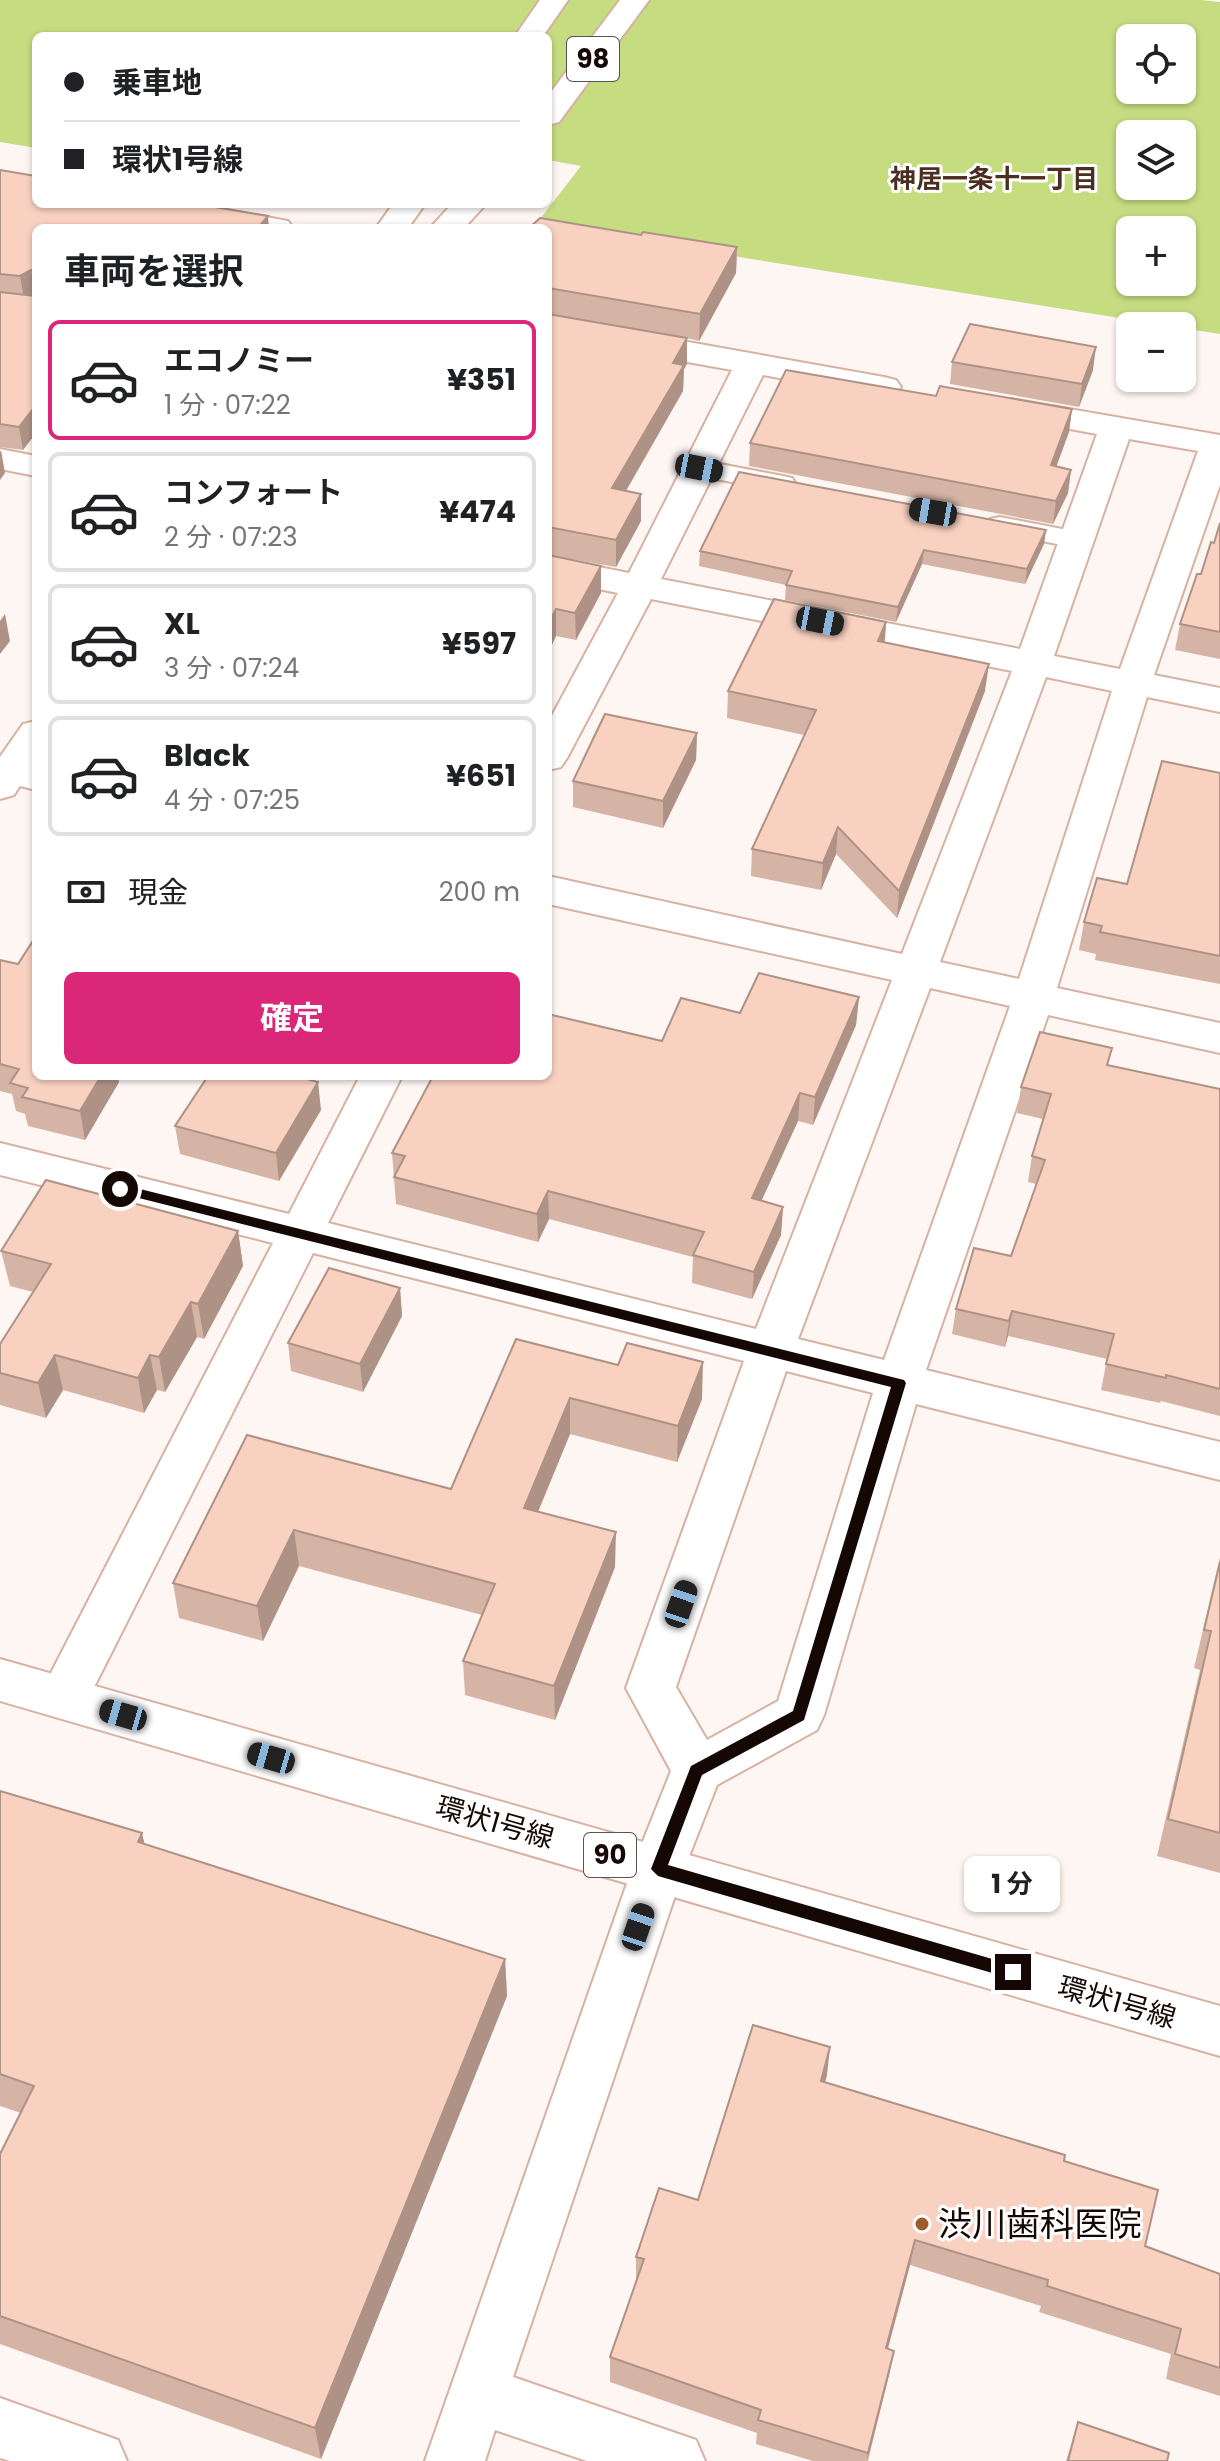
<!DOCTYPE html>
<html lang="ja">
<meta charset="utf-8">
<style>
body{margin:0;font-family:Poppins,"Noto Sans JP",sans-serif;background:#f2f2f2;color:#202124;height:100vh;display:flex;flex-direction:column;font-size:30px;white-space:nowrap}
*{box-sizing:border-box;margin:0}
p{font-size:26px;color:#757577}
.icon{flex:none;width:44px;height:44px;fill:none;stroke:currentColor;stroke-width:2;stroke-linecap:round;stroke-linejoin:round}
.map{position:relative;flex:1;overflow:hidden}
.side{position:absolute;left:32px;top:224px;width:520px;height:856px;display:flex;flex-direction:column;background:#fff;border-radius:12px;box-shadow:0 2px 6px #0004}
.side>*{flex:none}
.guide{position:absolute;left:32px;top:32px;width:520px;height:176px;border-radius:12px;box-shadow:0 2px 6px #0004;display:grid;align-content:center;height:176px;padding:0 32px;background:#fff}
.controls{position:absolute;left:1116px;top:24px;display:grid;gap:16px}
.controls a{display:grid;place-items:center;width:80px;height:80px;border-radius:12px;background:#fff;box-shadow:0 2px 6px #0004;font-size:40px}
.end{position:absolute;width:36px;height:36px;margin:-18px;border:10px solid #150804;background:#fff;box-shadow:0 0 0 4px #fff}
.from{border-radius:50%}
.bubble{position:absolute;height:56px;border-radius:12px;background:#fff;box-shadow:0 2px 6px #0004;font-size:26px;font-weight:700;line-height:56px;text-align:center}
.car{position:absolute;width:24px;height:48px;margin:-24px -12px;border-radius:10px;box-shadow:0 0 6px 2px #0007;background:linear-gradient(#222 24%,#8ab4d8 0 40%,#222 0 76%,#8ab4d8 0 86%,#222 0)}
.guide b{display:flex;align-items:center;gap:28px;height:76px;font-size:30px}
.guide b+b{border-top:2px solid #e0e0e0}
.guide i{width:20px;height:20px;background:#202124}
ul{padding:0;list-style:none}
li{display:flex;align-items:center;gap:24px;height:120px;margin:0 16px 12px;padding:0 16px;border:4px solid #e0e0e0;border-radius:12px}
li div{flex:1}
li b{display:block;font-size:30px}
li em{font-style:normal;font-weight:700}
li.selected{border-color:#db2777}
li>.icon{width:72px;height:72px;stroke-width:1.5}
h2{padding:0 32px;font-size:36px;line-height:96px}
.pay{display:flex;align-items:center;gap:20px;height:88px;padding:0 32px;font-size:30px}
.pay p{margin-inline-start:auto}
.button{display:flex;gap:16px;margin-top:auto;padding:16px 32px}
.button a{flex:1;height:92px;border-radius:12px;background:#db2777;color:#fff;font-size:32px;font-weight:700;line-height:92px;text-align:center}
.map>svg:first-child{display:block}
</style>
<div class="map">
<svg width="1220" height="2461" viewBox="0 0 1220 2461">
<rect width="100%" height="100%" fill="#fef6f3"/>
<path fill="#c6dc81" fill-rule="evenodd" d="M0,0H1201L1220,2V334L701,251L533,228L581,166L548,160V36H36V148L0,142ZM1130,38H1182V90H1130ZM1130,134H1182V186H1130ZM1130,230H1182V282H1130Z"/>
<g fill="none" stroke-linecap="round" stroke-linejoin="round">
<defs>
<g id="lane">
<polygon points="699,460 783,476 792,478 796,484 792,490 783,492 690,474 686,468 690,462"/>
<polygon points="1000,517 1088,534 1092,540 1088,546 1078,548 990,531 986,525 990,519"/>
</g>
<g id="street">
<polygon points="124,204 193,204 277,219 288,221 293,228 224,228 140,213 129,211"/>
<path d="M548,317L884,377L896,380L901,387L896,394L884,397L763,375L661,579L1020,649L1097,434L999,416L994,409L999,402L1011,399L1220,435V485L1154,675L1220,688V712L1147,697L1057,988L1220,1023V1053L1048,1015L926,1370L1220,1442V1480L916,1404L824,1715L817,1730L717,1785L684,1869L513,2377L696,2440L705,2461H587L495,2430L485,2461H425L632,1869L671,1771L626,1688L744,1361L313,1253L81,1713L63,1719L45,1713L38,1698L273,1243L0,1175V1143L289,1214L360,1076H402L328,1223L756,1329L892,980L548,904V876L902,954L1012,671L651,599L567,758L561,767L548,770V723L618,593L548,579V557L629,573L732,370L548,337ZM1129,439L1198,451L1120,669L1054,656ZM1046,677L1112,691L1019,979L940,962ZM930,988L1010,1006L884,1360L798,1339ZM786,1371L873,1393L778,1701L707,1740L676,1687Z"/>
<polygon points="0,449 36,456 36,476 0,469"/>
<polygon points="10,758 36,764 36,790 0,781 0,761"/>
<polygon points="0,2398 118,2440 127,2461 10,2461 0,2458"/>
</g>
<g id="primary">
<polygon points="540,0 568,0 543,36 515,36"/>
<polygon points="620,0 649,0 559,122 548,125 548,96"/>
<polygon points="393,204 425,204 408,228 376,228"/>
<polygon points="452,204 486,204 464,228 430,228"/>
<polygon points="36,721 36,761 14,795 0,799 0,757 23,724"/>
<polygon points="0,1659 1220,2006 1220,2056 0,1701"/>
</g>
</defs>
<use href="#lane" stroke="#d7b2a1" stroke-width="4"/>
<use href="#street" stroke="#d7b2a1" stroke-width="4"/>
<use href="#primary" stroke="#d7b2a1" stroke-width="4"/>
<use href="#lane" fill="#fff" fill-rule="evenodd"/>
<use href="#street" fill="#fff" fill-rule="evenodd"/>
<use href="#primary" fill="#fff" fill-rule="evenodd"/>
</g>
<g fill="#d5b4a5">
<polygon points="0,170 36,228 36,433 23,450 0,447"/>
<polygon points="548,228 641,235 737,247 736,273 699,341 687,338 687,364 684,369 683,391 626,491 641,521 616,567 548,555"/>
<polygon points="952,362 1093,370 1079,407 950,384"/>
<polygon points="936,396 1072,409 1069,432 1056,467 1071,470 1068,493 1053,524 749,466 750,443"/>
<polygon points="1220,523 1220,659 1175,650 1180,624 1214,543"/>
<polygon points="1046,530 1044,544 1025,584 922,564 896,622 785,600 786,585 699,566 700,551"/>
<polygon points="548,555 601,566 601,593 576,640 556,636 548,653"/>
<polygon points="886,622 885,642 985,691 897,918 836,854 821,890 751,876 752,849 804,735 727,718 728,691"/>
<polygon points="697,733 696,760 663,828 573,807 573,781"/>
<polygon points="1220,773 1220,984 1095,960 1096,954 1079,950 1084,922 1127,884"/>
<polygon points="0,960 36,1076 118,1076 119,1082 85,1140 28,1126 25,1114 16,1111 12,1094 0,1091"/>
<polygon points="859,997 856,1025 813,1125 798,1121 761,1201 783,1207 781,1235 752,1299 692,1283 693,1257 549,1219 538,1242 396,1204 392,1153 662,1041 740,1013"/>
<polygon points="1109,1066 1220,1089 1220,1416 1161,1401 1160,1403 1101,1390 1107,1359 1008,1336 1005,1347 952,1334 956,1309 1011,1256 1036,1184 1028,1182 1032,1156 1043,1119 1017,1113 1021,1087"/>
<polygon points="321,1110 279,1181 180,1154 175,1126"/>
<polygon points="238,1231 243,1266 204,1339 197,1337 165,1392 157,1390 144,1413 63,1390 46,1418 0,1405 0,1344 33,1292 10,1286 1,1251"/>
<polygon points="400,1288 402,1316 363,1392 291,1371 288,1343"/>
<polygon points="516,1339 702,1399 677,1462 570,1434 538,1512 615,1567 555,1720 465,1695 463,1661 482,1615 299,1566 263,1641 179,1618 173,1583 247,1435 451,1489"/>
<polygon points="1220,1557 1220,1873 1157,1856 1200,1670 1194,1668"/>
<polygon points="0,1791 145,1844 505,1959 507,1996 321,2459 0,2344 0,2154 21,2113 0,2106"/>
<polygon points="827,2075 825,2082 1064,2161 1145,2246 1220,2274 1220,2396 1166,2379 1171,2354 1039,2312 1041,2306 910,2265 888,2349 894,2351 889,2375 868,2461 813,2461 756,2444 757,2433 610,2382 610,2357 636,2283 636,2257 698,2200"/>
<polygon points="1078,2422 1167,2461 1066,2461"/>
</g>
<g fill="#ae9286">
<polygon points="268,216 269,228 258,228"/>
<polygon points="737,247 736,273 699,341 700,314"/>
<polygon points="31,270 35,293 24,299 20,276"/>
<polygon points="687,338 687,364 684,369 683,391 612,515 612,488 673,363"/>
<polygon points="1096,347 1093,370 1079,407 1082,384"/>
<polygon points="36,405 36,433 23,450 19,427"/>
<polygon points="1072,409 1069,432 1048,489 1051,465"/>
<polygon points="1,450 5,473 0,480 0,452"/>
<polygon points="1071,470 1068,493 1053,524 1056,501"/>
<polygon points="641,494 641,521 616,567 616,540"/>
<polygon points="1046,530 1044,544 1025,584 1027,569"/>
<polygon points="924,550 922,564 896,622 898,607"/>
<polygon points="601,566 601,593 576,640 575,613"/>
<polygon points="556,609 556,636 548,653 548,625"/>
<polygon points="5,614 10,641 0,654 0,621"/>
<polygon points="886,622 884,649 878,641"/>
<polygon points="989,664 985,691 897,918 899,891"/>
<polygon points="697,733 696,760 663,828 663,801"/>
<polygon points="838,827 836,854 821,890 823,863"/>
<polygon points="859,997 856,1025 813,1125 815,1097"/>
<polygon points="101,1076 118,1076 119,1082 85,1140 80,1111"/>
<polygon points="318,1082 321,1110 279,1181 276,1153"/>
<polygon points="800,1093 798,1121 750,1226 752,1198"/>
<polygon points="548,1191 549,1219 538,1242 537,1214"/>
<polygon points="783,1207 781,1235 752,1299 754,1272"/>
<polygon points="238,1231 243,1266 204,1339 198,1304"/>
<polygon points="400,1288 402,1316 363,1392 360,1364"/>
<polygon points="191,1302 197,1337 165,1392 159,1357"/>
<polygon points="1012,1311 1008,1336 1005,1347 1009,1321"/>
<polygon points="55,1355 63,1390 46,1418 38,1383"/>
<polygon points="150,1355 157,1390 144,1413 138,1378"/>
<polygon points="703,1362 702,1399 677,1462 678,1426"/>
<polygon points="570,1398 570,1434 525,1543 524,1508"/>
<polygon points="294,1530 299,1566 263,1641 257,1606"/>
<polygon points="616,1532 615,1567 555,1720 554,1686"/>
<polygon points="142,1833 151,1872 138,1842"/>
<polygon points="505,1959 507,1996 321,2459 315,2428"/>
<polygon points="830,2047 827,2075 817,2108 821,2081"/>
<polygon points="915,2240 910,2265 881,2373 886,2348"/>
<polygon points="894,2351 889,2375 867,2461 868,2453"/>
</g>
<g fill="#f8d1c0" stroke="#ae9286" stroke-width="2">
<polygon points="0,170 36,176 36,204 197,204 268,216 258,228 36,228 36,405 19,427 0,424 0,292 34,296 35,273 31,270 20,276 0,274"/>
<polygon points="540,218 641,235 643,232 737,247 700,314 548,288 548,228 529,228"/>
<polygon points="548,314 687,338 673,363 684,365 612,488 641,494 616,540 548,527"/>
<polygon points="970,324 1096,347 1082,384 952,362"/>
<polygon points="786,370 936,396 940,386 1072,409 1051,465 1071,470 1056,501 750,443"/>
<polygon points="739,472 1046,530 1027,569 924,550 898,607 786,585 792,571 700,551"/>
<polygon points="1220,523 1220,632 1180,624 1197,574 1201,574 1211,542 1214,543"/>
<polygon points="548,555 601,566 575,613 556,609 548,625"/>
<polygon points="774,599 886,622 878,641 989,664 899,891 838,827 823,863 752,849 816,710 728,691"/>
<polygon points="605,714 697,733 663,801 573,781"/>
<polygon points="1162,761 1220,773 1220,956 1100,932 1102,926 1084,922 1097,878 1127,884"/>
<polygon points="36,936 36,1076 101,1076 80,1111 22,1097 28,1088 10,1083 19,1069 0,1064 0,960 18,964"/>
<polygon points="759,973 859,997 815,1097 800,1093 752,1198 783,1207 754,1272 693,1255 704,1232 548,1191 537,1214 394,1177 405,1156 392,1153 433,1076 548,1076 548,1014 662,1041 681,998 740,1013"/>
<polygon points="1040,1032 1112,1048 1107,1065 1220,1089 1220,1389 1166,1375 1166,1378 1106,1364 1114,1334 1012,1311 1009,1321 956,1309 974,1248 1011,1256 1045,1160 1032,1156 1051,1094 1021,1087"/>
<polygon points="208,1076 296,1076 318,1082 276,1153 175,1126"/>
<polygon points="46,1180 238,1231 198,1304 191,1302 159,1357 150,1355 138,1378 55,1355 38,1383 0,1373 0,1344 51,1264 1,1251"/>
<polygon points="329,1268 400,1288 360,1364 288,1343"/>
<polygon points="516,1339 618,1365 627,1343 703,1362 678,1426 570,1398 524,1508 616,1532 554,1686 463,1661 495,1584 294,1530 257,1606 173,1583 247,1435 451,1489"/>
<polygon points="1220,1562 1220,1833 1168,1819 1211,1631 1204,1630"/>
<polygon points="0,1791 142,1833 138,1842 505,1959 315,2428 0,2316 0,2154 34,2086 0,2074"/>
<polygon points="753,2025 830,2047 821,2081 1065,2155 1064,2161 1158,2190 1145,2246 1220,2274 1220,2368 1175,2354 1181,2329 1047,2286 1048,2280 915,2240 886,2348 894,2351 868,2453 758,2420 761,2410 610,2357 644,2259 636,2257 659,2188 698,2200"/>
<polygon points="1078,2422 1169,2453 1167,2461 1068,2461"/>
</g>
<polygon fill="#150804" points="120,1184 904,1380 906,1383 804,1720 702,1775 668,1865 1013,1965 1019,1967 1019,1977 1013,1979 658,1876 651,1869 691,1766 793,1711 891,1387 115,1192 115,1185"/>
<circle fill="#9f5b2c" stroke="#fff" stroke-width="3" cx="922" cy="2224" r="8"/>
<g text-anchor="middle" stroke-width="6" stroke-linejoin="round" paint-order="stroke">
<g fill="#fff" stroke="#5b524f" stroke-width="2">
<rect x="567" y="37" width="52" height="44" rx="6"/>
<rect x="584" y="1833" width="52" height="44" rx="6"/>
</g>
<g font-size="26" font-weight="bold" fill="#150804">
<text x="593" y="68">98</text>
<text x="610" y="1864">90</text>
</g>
<g font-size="26" font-weight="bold" fill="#4c2e20" stroke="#fff">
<text x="994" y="188">神居一条十一丁目</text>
</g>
<g font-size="28" fill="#150804" stroke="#fff">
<text transform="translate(495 1822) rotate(16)" y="10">環状1号線</text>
<text transform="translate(1117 2002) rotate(16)" y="10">環状1号線</text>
</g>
<g font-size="34" fill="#150804" stroke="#fff" text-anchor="start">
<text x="938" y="2236">渋川歯科医院</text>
</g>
</g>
</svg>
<div class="controls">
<a><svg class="icon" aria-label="locate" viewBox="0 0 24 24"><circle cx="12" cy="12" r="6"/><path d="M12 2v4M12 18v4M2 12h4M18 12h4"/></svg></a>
<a><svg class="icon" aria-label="layers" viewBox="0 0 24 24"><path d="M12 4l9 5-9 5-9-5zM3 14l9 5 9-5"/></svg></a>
<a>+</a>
<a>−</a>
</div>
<i class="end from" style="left:120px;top:1189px"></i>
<i class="end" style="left:1013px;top:1972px"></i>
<div class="bubble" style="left:964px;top:1856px;width:96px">1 分</div>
<i class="car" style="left:699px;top:468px;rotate:101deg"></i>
<i class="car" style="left:933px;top:512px;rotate:280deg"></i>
<i class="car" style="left:820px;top:621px;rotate:101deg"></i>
<i class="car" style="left:681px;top:1604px;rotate:19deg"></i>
<i class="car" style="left:123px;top:1715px;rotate:286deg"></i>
<i class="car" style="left:271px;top:1758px;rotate:286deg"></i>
<i class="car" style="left:638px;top:1927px;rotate:19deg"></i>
<div class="guide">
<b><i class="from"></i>乗車地</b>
<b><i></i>環状1号線</b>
</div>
<section class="side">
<h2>車両を選択</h2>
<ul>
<li class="selected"><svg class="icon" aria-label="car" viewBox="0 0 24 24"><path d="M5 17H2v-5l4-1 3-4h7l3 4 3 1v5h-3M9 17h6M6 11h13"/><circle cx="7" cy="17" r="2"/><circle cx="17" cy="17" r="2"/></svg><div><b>エコノミー</b><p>1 分 · 07:22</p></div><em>¥351</em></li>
<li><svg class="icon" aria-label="car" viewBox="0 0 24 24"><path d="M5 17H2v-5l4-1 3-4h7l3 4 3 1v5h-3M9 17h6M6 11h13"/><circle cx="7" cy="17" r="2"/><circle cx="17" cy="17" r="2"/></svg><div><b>コンフォート</b><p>2 分 · 07:23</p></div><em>¥474</em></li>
<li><svg class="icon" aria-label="car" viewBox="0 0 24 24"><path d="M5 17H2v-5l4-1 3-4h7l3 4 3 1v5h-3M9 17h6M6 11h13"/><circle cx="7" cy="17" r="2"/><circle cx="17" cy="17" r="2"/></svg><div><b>XL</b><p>3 分 · 07:24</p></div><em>¥597</em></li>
<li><svg class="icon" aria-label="car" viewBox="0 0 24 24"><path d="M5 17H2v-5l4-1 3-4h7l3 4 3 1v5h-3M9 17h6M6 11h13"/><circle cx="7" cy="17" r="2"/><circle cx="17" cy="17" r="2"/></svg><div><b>Black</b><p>4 分 · 07:25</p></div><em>¥651</em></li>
</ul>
<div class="pay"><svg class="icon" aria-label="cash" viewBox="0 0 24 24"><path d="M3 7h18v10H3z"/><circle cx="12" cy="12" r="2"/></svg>現金<p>200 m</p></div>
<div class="button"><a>確定</a></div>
</section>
</div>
